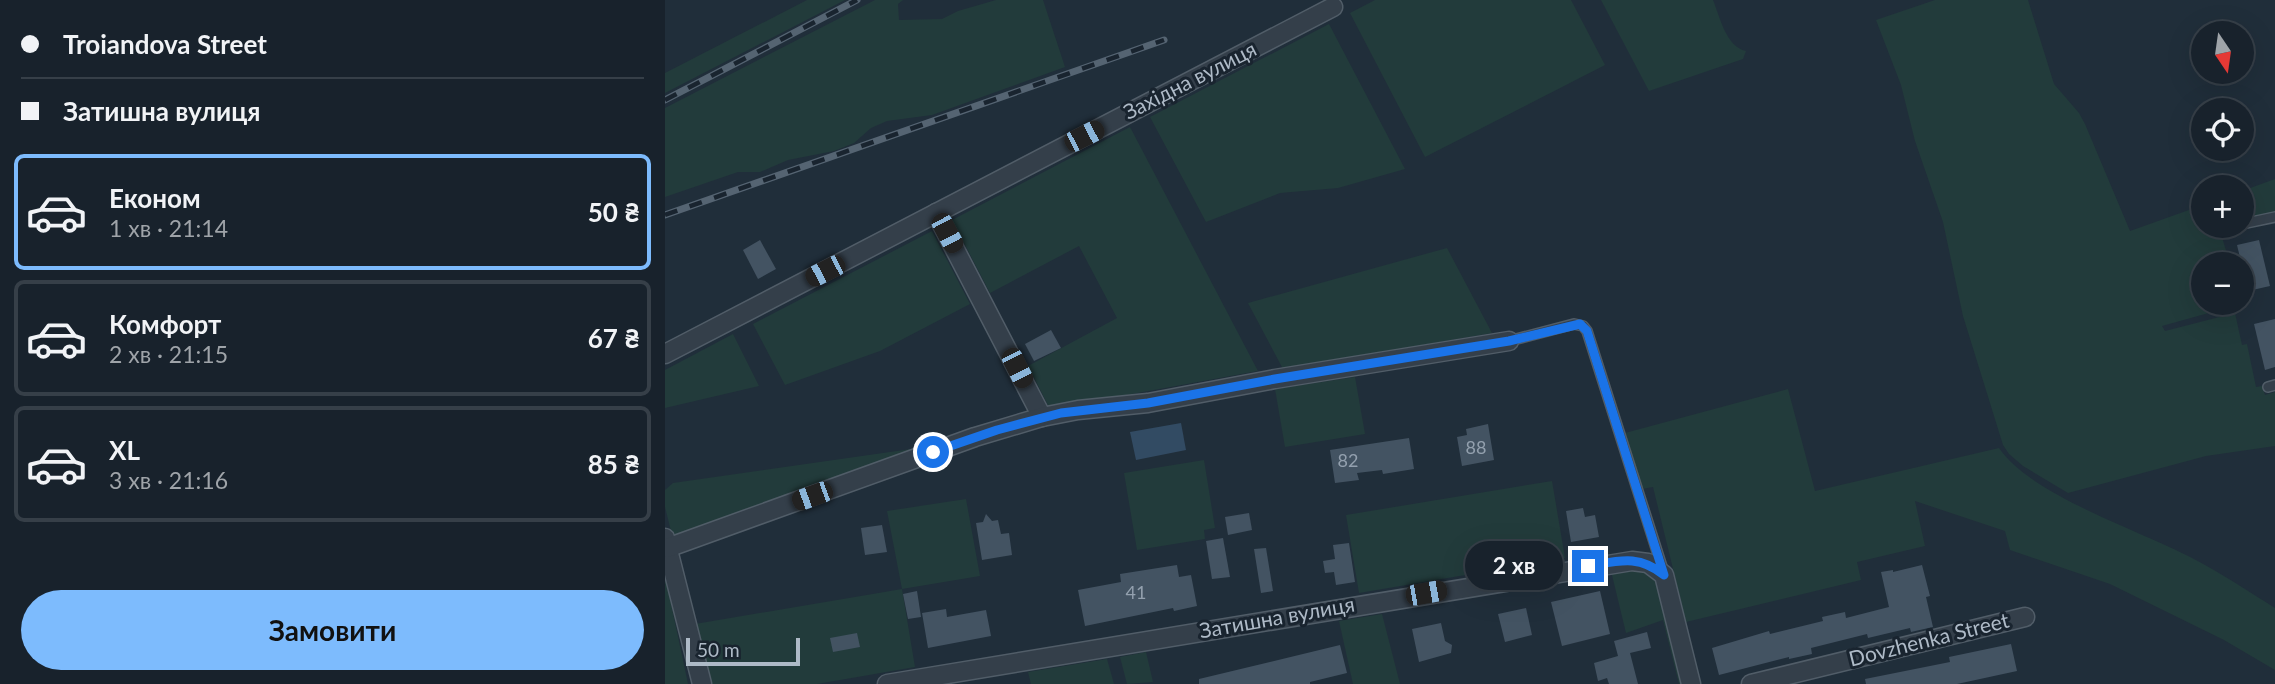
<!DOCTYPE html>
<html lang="uk">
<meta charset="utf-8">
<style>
body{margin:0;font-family:Lato,sans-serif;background:#252f38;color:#f1f3f6;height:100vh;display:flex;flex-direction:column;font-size:26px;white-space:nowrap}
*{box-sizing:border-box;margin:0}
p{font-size:23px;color:#9fa4a9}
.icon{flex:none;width:38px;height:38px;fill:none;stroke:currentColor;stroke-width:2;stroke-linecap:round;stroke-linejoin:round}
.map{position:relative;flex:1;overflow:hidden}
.panel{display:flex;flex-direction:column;background:#18222c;width:665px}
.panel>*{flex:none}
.guide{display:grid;align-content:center;height:154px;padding:0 21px;background:#18222c}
.needle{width:46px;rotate:167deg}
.tools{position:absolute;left:1526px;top:21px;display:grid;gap:14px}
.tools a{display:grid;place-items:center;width:63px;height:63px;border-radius:50%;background:#18222c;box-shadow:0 7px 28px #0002,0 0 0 2px #363f48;font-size:35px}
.scale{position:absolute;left:21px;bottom:18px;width:114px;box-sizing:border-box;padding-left:7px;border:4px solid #aebac7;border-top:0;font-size:19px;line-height:24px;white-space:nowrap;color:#aebac7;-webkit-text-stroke:5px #19242f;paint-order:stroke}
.end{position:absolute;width:32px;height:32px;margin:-16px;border:9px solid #1a73e8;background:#fff;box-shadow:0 0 0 4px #fff}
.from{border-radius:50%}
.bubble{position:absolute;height:49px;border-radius:24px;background:#18222c;box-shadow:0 7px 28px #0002,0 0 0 2px #363f48;font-size:23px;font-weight:700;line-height:49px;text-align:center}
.car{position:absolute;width:21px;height:42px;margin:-21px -10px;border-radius:9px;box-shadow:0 0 5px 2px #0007;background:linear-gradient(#222 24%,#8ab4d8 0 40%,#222 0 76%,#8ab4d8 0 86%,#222 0)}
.guide b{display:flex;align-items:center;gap:24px;height:66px;font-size:26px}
.guide b+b{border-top:2px solid #363f48}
.guide i{width:18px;height:18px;background:#f1f3f6}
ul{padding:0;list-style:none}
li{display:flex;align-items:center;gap:21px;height:116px;margin:0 14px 10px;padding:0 7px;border:4px solid #363f48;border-radius:10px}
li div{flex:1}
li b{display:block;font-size:26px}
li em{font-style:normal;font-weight:700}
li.current{border-color:#7dbbfd}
li>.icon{width:63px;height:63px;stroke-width:1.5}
.action{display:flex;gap:14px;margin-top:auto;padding:14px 21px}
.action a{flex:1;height:80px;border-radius:42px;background:#7dbbfd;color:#111;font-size:28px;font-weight:700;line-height:80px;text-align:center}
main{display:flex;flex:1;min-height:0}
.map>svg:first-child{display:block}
</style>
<main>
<section class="panel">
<div class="guide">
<b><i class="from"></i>Troiandova Street</b>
<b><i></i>Затишна вулиця</b>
</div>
<ul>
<li class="current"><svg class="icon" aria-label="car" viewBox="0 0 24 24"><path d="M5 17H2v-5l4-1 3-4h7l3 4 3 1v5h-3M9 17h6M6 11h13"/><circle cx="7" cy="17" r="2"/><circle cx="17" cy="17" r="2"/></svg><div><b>Економ</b><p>1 хв · 21:14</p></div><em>50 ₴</em></li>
<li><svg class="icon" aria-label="car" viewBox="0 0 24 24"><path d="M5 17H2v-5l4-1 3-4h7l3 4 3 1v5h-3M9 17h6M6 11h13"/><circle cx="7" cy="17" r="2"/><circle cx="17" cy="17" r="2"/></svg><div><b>Комфорт</b><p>2 хв · 21:15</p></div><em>67 ₴</em></li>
<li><svg class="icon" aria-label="car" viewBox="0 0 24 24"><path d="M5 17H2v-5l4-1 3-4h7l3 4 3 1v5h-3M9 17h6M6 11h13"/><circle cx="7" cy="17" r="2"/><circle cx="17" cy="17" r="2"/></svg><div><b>XL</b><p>3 хв · 21:16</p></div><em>85 ₴</em></li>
</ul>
<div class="action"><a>Замовити</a></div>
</section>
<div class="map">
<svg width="1610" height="684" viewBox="0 0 1610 684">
<rect width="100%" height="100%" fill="#202e3a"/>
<g fill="#223b3b">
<polygon points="142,0 180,0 0,93 0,73"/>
<polygon points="210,0 238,0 233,4 234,20 277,19 293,11 331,0 378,0 400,67 267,115 222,121 206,128 189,143 169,151 123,160 95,172 73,172 0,197 0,108"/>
<polygon points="710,0 906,0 940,65 760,157 685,13"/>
<path d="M936,0H1048C1055,17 1061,47 1081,51L1078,59L984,91Z"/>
<polygon points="1270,0 1363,0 1389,84 1414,113 1420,124 1465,231 1538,205 1538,226 1556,226 1554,227 1565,264 1538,264 1538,303 1576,304 1497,326 1500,331 1570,313 1577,345 1582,344 1591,387 1597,386 1600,395 1610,392 1610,446 1541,456 1403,493 1358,466 1344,454 1338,445 1298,316 1278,222 1250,141 1236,85 1211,20"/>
<polygon points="664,24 740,169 673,188 615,193 541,222 485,117"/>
<polygon points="465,127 593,371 385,409 363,366 452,318 414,246 325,293 287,220"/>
<polygon points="1610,179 1610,213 1577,221 1577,191"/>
<polygon points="267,231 305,304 215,351 120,385 88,324"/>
<polygon points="782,248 827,333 618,369 583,303"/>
<polygon points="68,334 94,386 0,408 0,370"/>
<polygon points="690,377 700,434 620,447 610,389"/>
<path d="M1123,389L1150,491L1334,448C1367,496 1474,530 1527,558C1556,573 1583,591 1610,608V670L1559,640L1445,584L1345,550L1340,531L1250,501L1260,546L1192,562L1196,580L1021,622L988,487L977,489L960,433Z"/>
<polygon points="267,446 8,539 0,507 0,490 8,483"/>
<polygon points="539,460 550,528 539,530 540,539 472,550 459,473"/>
<polygon points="887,481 900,558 694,593 681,515"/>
<polygon points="301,499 315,576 237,589 250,667 152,684 43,684 30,624 237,589 222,511"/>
<polygon points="973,568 994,581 1021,684 1014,684 998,620 961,633 946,571"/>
<polygon points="0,575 23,684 0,684"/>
<polygon points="717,614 735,684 688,684 674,621"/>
<polygon points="481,652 488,682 462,684 455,657"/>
<polygon points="442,659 449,684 366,684 363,672"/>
</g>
<polygon fill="#324b63" points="516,423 521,450 471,460 465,432"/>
<g fill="#435362">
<polygon points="95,240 111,269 93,279 78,250"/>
<polygon points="1594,240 1605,286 1583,291 1572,245"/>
<polygon points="1610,319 1610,367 1600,370 1589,324"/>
<polygon points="386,330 396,348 369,361 360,344"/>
<polygon points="823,424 829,460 797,466 792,437 802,435 801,429"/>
<polygon points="744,438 749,469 718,474 717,470 692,473 694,480 670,483 665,450"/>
<polygon points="918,508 920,517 930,515 934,537 906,542 901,511"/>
<polygon points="584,513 587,530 563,535 560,517"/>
<polygon points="321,514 327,521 333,520 336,534 344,533 347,555 317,560 311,523 318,522"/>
<polygon points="217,525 222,552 200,555 196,528"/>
<polygon points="558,538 565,577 547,579 541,541"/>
<polygon points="684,543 690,582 671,585 669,572 660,573 658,561 670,559 668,545"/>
<polygon points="601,548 608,591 596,593 589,549"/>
<polygon points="512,565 514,577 526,575 532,606 509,611 508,608 420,626 413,590 456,582 455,574"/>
<polygon points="1257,565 1265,596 1261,597 1268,627 1246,632 1245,628 1203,638 1202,634 1146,648 1147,654 1124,659 1124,657 1054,675 1047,648 1104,631 1105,634 1158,621 1157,617 1180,612 1181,618 1224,607 1216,572 1228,570 1228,572"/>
<polygon points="252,591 256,617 243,619 238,594"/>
<polygon points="935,591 945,634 897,646 886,602"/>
<polygon points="861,608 867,635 840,642 833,614"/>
<polygon points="281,609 282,617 321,610 326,636 263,648 257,613"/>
<polygon points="776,623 780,641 787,645 786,653 754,662 747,629"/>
<polygon points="982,632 986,648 965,653 973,684 944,684 942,678 933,681 929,663 953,656 949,641"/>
<polygon points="192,633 195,647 168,652 165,638"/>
<polygon points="1346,644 1352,671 1292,684 1201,684 1200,679 1285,662 1284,657"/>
<polygon points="675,645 682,673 645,682 645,684 534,684 534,679"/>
</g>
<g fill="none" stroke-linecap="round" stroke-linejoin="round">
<defs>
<g id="service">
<polyline points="1577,224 1610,217"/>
<polyline points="1556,229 1570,226"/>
<polyline points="844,341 909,324 918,326 922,331 998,570"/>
<polyline points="1603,387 1610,385"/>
</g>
<g id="minor">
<polyline points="271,213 377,417"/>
<polyline points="0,354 668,7"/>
<polyline points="0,538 37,684"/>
<polyline points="2,548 310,437 377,417 413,410 483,403 610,379 844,341"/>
<polyline points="222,684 967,561 983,563 999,575 1026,684"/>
<polyline points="1086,684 1360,617"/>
</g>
</defs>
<use href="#service" stroke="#515d68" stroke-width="12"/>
<use href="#minor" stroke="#515d68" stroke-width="21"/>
<use href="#service" stroke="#343f4a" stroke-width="9"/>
<use href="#minor" stroke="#343f4a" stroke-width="18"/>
<defs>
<g id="rail">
<polyline points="0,100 192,0"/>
<polyline points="0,215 499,40"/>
</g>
</defs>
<use href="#rail" stroke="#556472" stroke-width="7"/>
<use href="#rail" stroke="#19242f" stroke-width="4.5" stroke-dasharray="13" stroke-linecap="butt"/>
</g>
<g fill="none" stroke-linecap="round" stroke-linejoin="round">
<path stroke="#1a73e8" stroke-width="9" d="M268,452L332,430L396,413L483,403L610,379L844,341L915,324L922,331L999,575C973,554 954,561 923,566"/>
</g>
<g text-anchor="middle" stroke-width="6" stroke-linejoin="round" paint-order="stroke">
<g font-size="18" fill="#93a0ae">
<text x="811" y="454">88</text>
<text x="683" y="467">82</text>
<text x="471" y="599">41</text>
</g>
<g font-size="21" fill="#aebac7" stroke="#19242f">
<text transform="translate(525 81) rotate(-27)" y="7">Західна вулиця</text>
<text transform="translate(612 618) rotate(-10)" y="7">Затишна вулиця</text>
<text transform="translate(1264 640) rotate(-14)" y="7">Dovzhenka Street</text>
</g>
</g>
</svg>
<div class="tools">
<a><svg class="needle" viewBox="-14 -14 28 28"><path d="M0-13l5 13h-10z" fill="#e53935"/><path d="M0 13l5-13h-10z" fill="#9fa4a9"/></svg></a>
<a><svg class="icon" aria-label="locate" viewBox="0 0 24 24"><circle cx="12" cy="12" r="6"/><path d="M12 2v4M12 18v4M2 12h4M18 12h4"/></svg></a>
<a>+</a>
<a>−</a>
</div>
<div class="scale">50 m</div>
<i class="end from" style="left:268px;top:452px"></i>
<i class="end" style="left:923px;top:566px"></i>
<div class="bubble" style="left:800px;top:541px;width:98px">2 хв</div>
<i class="car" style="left:419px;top:136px;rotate:63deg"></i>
<i class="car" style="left:282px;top:233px;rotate:152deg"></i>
<i class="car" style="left:160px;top:271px;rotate:243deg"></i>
<i class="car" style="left:352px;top:368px;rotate:153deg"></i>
<i class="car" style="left:147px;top:496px;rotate:250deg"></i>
<i class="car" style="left:761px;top:593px;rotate:80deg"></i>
</div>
</main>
